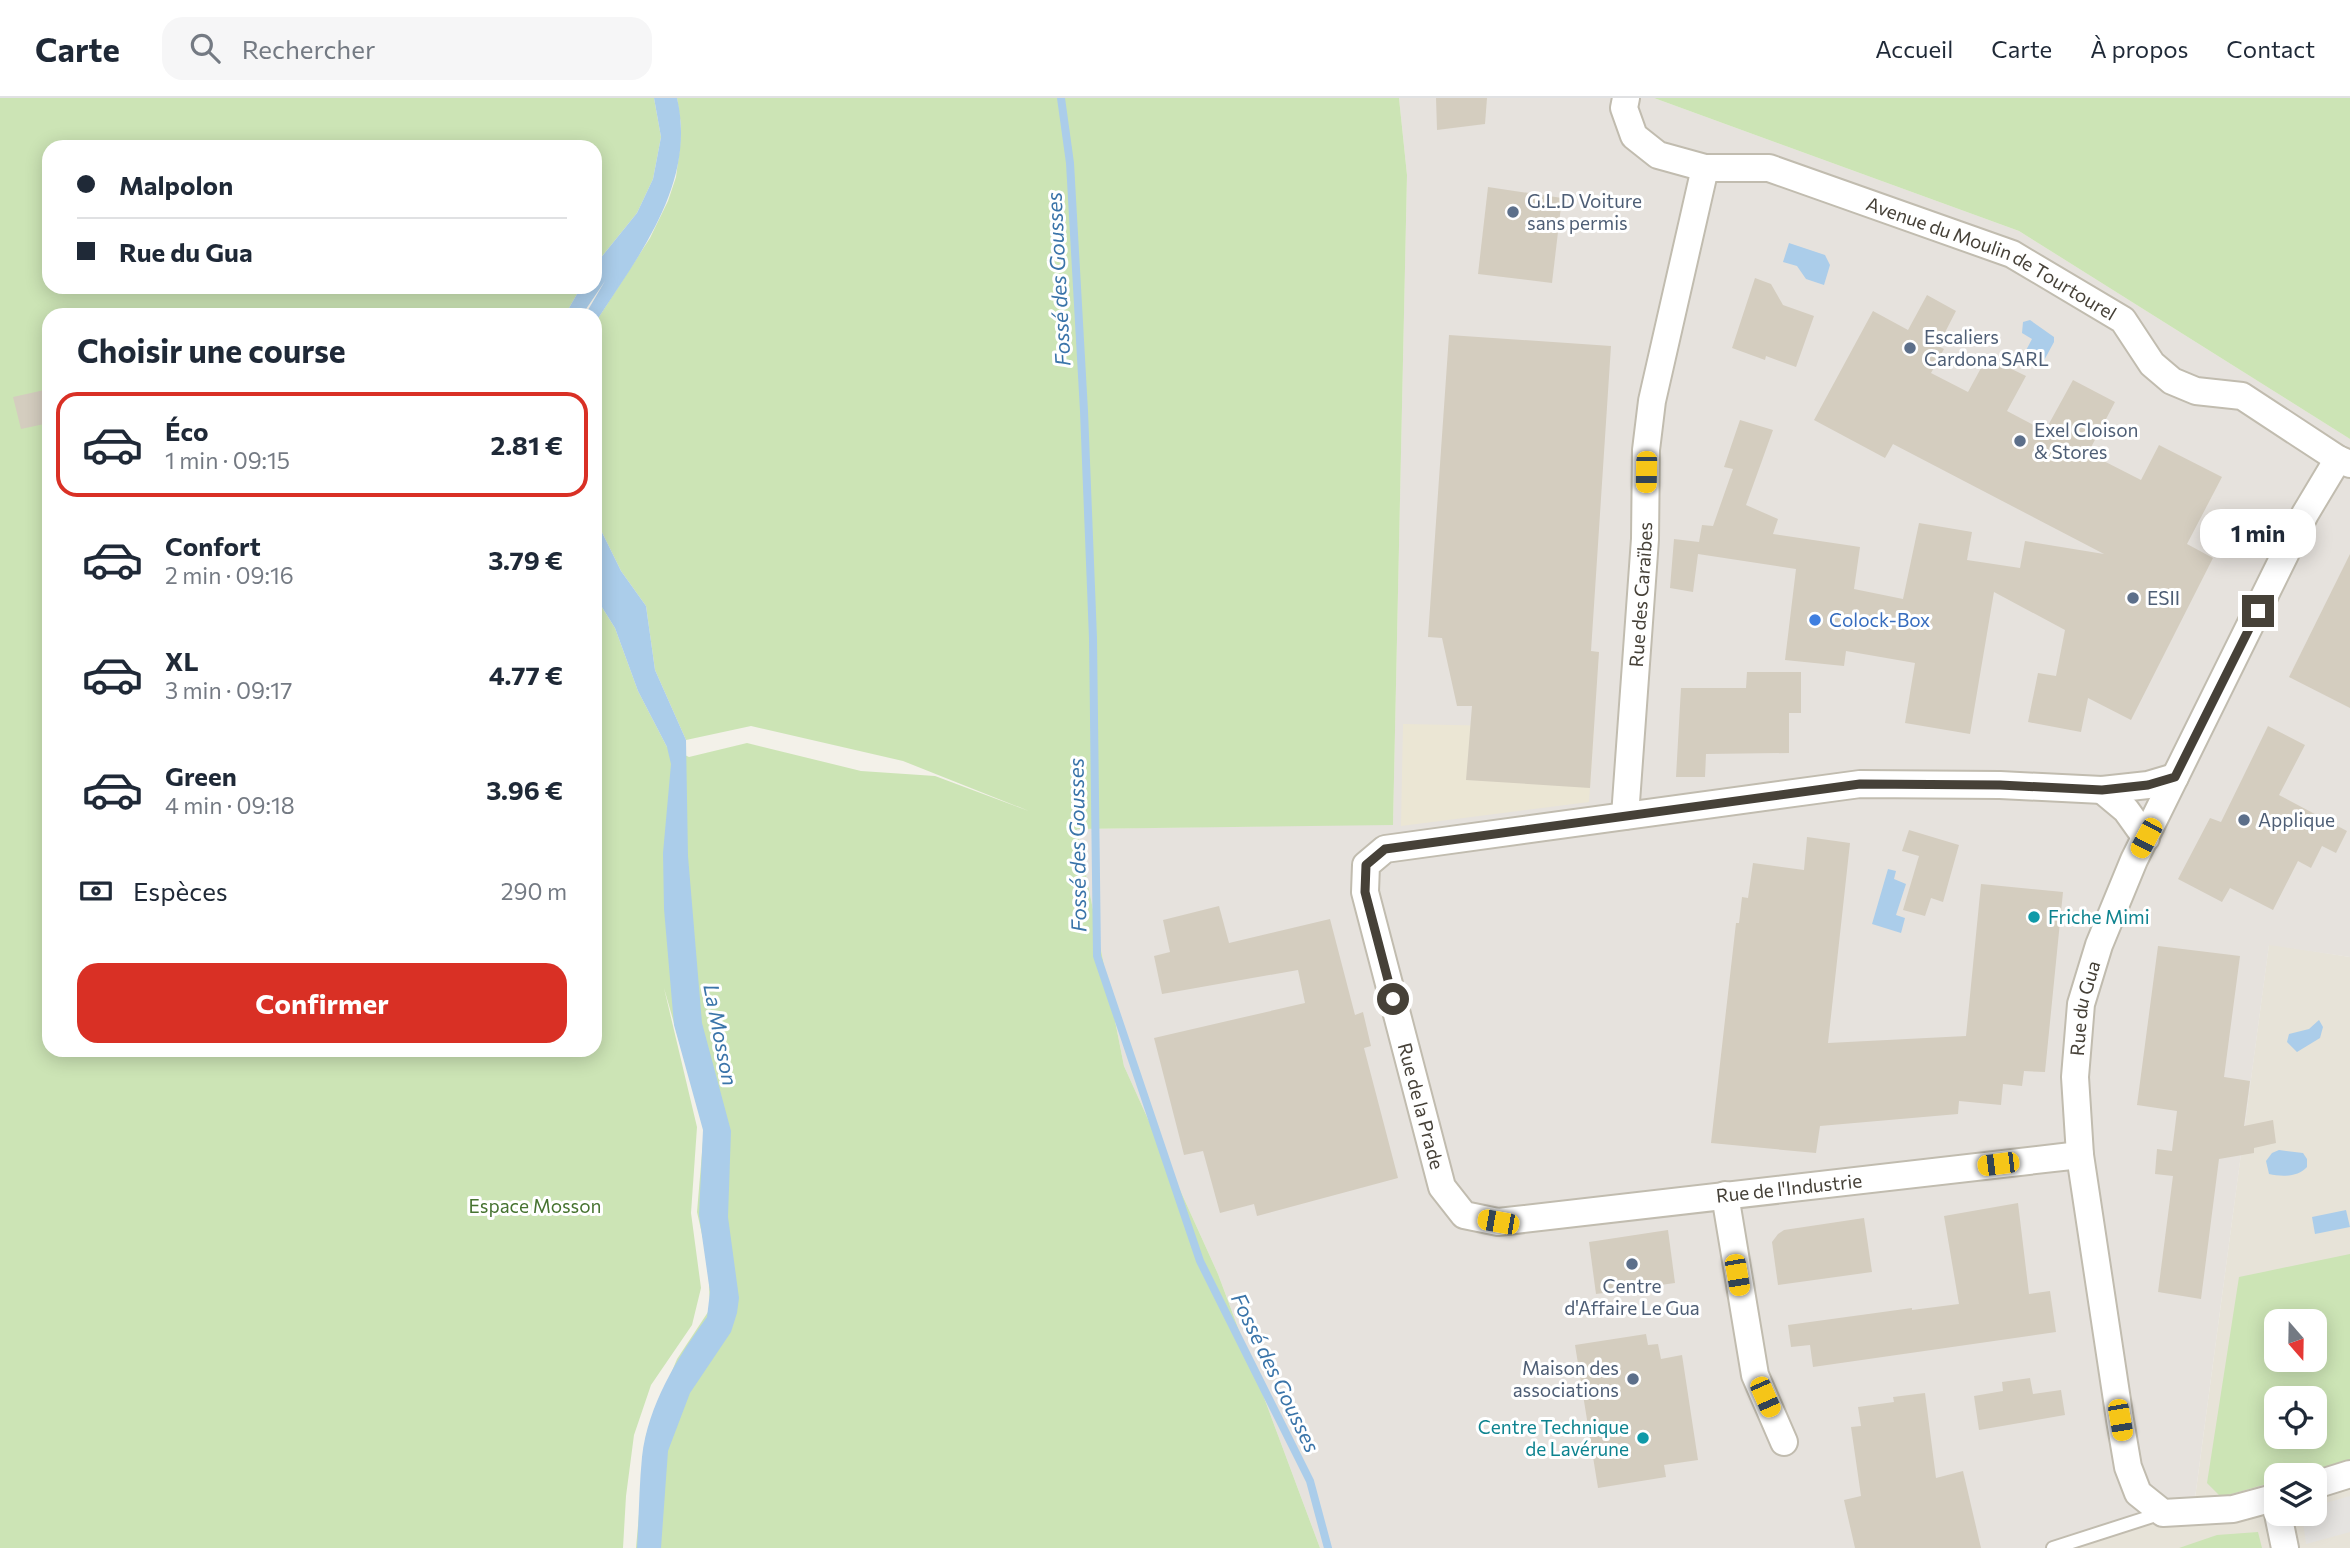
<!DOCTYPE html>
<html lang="fr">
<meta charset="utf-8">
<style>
body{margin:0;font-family:Commissioner,sans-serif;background:#f6f6f7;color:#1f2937;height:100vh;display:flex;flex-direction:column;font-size:26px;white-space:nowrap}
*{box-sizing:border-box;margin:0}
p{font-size:23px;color:#747a83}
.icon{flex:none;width:38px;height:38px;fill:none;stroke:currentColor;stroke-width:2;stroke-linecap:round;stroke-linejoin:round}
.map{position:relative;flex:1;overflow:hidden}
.drawer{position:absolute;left:42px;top:210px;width:560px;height:749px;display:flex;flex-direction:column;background:#fff;border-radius:21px;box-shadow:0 4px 18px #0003}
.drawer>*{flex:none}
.top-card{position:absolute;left:42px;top:42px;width:560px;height:154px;border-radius:21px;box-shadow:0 4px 18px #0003;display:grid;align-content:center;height:154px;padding:0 35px;background:#fff}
.needle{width:46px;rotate:160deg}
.buttons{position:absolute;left:2264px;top:1211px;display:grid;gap:14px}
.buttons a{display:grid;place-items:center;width:63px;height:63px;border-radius:14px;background:#fff;box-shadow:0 4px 18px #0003;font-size:35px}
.end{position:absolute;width:32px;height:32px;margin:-16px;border:9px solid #464138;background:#fff;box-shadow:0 0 0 4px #fff}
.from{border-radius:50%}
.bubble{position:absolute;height:49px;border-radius:21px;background:#fff;box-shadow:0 4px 18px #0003;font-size:23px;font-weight:700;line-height:49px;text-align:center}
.car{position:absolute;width:21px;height:42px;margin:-21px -10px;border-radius:9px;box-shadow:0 0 5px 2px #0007;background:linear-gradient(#f5c518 24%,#345 0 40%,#f5c518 0 76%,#345 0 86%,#f5c518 0)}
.top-card b{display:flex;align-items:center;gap:24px;height:66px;font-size:26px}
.top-card b+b{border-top:2px solid #e0e1e3}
.top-card i{width:18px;height:18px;background:#1f2937}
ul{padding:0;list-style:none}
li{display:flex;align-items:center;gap:21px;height:105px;margin:0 14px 10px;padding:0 21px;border:4px solid transparent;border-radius:21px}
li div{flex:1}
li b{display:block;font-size:26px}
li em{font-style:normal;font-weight:700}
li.current{border-color:#d93025}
li>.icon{width:63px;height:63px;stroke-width:1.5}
h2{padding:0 35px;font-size:32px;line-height:84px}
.pay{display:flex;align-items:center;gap:18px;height:77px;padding:0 35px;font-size:26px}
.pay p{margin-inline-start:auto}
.cta{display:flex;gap:14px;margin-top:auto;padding:14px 35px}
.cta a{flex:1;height:80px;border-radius:21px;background:#d93025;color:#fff;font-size:28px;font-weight:700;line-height:80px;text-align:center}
header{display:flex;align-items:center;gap:42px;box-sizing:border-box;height:98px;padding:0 35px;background:#fff;border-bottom:2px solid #e0e1e3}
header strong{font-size:33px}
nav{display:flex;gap:38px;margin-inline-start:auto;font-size:24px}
.search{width:490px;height:63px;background:#f6f6f7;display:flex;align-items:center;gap:18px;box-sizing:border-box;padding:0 24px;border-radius:21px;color:#747a83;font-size:26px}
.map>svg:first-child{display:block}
</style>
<header>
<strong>Carte</strong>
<div class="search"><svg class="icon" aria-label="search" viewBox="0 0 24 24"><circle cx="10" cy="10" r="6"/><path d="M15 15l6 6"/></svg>Rechercher</div>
<nav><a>Accueil</a><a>Carte</a><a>À propos</a><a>Contact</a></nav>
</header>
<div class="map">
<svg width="2350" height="1450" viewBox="0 0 2350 1450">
<rect width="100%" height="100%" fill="#f3f1e9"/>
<path fill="#e7e3d8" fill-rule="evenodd" d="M2269,846L2350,859V1450H2045L2195,1400ZM2277,1223H2315V1262H2277ZM2277,1300H2315V1339H2277ZM2277,1377H2315V1416H2277Z"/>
<polygon fill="#e6e2dd" points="1399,0 1654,0 2019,133 2350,341 2350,859 2269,847 2195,1400 2045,1450 1320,1450 1218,1176 1124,968 1077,731 1393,726 1407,77"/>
<polygon fill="#ebe6d4" points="1403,626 1594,630 1589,704 1401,728"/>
<g fill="#cce4b5" fill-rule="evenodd">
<polygon points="0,0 654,0 661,39 653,81 637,115 595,167 595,49 49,49 49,189 581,189 565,217 49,217 49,952 595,952 595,498 615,530 638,593 667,649 689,659 747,645 861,673 935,678 1029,713 903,663 751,628 686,642 655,572 646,508 621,473 595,420 595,225 650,140 668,103 676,79 680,49 681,27 677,0 1399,0 1407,77 1393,727 1077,731 1124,968 1218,1176 1320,1450 636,1450 646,1337 677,1261 710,1211 708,1163 697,1114 704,1031 664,890 697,1029 691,1115 701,1190 692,1227 651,1287 634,1337 626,1398 623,1450 0,1450"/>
<polygon points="1654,0 2350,0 2350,341 2019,133"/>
<path d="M2350,1156V1362L2296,1377H2277V1383L2221,1399L2207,1385L2239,1179ZM2277,1223H2315V1262H2277ZM2277,1300H2315V1339H2277Z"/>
<polygon points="2258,1434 2262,1450 2179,1450 2217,1437"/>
</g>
<polygon fill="#e5e3e0" points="2350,1398 2350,1434 2306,1446 2302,1416 2315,1416 2315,1408"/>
<g fill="#abcdea">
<path d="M654,0H677C697,86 638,158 595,225V217H585L605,183L582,217H565L581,189H595V167L637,115L653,81L661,39Z"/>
<polygon points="1789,145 1825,157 1830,167 1824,187 1806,181 1797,168 1783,164"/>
<polygon points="2030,222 2054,239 2054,244 2041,268 2023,258 2032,241 2022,235 2023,224"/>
<path d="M595,420L621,473L646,508L655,572L686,642L688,758L702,925L731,1033L728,1119L739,1200L737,1215L731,1234L690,1295L668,1353L661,1450H637C639,1420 639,1389 642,1359C648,1307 677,1260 707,1219L710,1194L699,1117L703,1032L674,927L664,811L663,755L671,666L667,649L638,593L615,530L595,498Z"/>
<polygon points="1888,771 1896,773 1894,781 1906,786 1896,817 1905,820 1901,835 1872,826"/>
<polygon points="2319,922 2323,929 2320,940 2297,954 2287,944 2289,936 2309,931"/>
<path d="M2279,1052L2303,1055L2307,1061V1069C2298,1079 2282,1079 2269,1076L2266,1063L2272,1055Z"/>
<polygon points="2346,1112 2350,1129 2315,1136 2312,1119"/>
</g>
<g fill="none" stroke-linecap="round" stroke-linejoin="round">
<polyline stroke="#abcdea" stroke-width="8" points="1061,0 1070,65 1084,313 1093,540 1097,858 1200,1163 1310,1383 1328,1450"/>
</g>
<g fill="#d4cdbf">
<polygon points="1436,0 1487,0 1485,26 1437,32"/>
<polygon points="1488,89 1562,100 1552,185 1478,176"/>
<polygon points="1755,180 1771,186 1783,207 1814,218 1796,269 1766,258 1765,262 1732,250"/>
<polygon points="1927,197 1956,213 1938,248 1944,251 1931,275 1968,294 1987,259 2026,278 2007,313 2045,333 2073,282 2115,304 2088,355 2141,382 2159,347 2222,379 2187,446 2213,460 2131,622 2088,600 2081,634 2028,624 2038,575 2056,578 2065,532 1994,494 1970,636 1905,625 1915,565 1846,553 1844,568 1785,562 1796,471 1698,456 1693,494 1670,490 1674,441 1699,444 1702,427 1713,428 1733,371 1724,369 1740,322 1773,332 1746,407 1778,421 1773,436 1860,449 1854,491 1903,501 1919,425 1972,434 1967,462 2020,470 2025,443 2104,456 1893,346 1885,360 1814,322 1873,213 1908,232"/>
<polygon points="1449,237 1611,248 1591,553 1599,554 1590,690 1466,682 1472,608 1457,608 1442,540 1428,539"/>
<polygon points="49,291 49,325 21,331 13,299"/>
<polygon points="2350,456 2350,610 2289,579"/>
<polygon points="1747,574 1801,574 1801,615 1789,615 1789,655 1706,656 1705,679 1676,679 1681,590 1746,590"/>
<polygon points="2268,628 2305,647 2279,697 2347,733 2336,755 2322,748 2311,770 2298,763 2273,812 2230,790 2222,804 2178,781 2210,720 2221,724"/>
<polygon points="1909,732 1959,747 1943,804 1931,800 1925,818 1903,812 1919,758 1902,753"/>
<polygon points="1807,739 1850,745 1828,945 1966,938 1981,786 2063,794 2045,974 2024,973 2022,988 2003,986 2001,1007 1959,1003 1958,1016 1820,1028 1816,1055 1711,1045 1736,825 1739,825 1742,799 1748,800 1753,765 1804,772"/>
<polygon points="1219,808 1229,845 1330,821 1355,917 1363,914 1371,948 1364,950 1398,1080 1257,1118 1254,1106 1220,1115 1203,1053 1184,1057 1154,940 1305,905 1298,872 1162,896 1154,858 1170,854 1163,822"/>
<polygon points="2158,848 2240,858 2224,979 2250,983 2244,1028 2273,1022 2276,1045 2254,1050 2254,1055 2219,1061 2201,1201 2158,1194 2173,1078 2155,1076 2157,1051 2172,1053 2177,1013 2137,1007"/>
<polygon points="2018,1105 2029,1196 2050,1193 2056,1234 1813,1269 1810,1247 1791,1249 1788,1227 1912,1210 1912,1212 1959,1206 1944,1118"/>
<polygon points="1864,1120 1872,1174 1778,1187 1772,1144 1778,1136 1784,1132"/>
<polygon points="1668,1132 1675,1185 1596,1196 1589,1144"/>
<polygon points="1646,1236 1648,1247 1658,1246 1661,1261 1682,1257 1698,1362 1664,1367 1666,1379 1598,1390 1575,1247"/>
<polygon points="2030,1280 2033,1296 2061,1292 2065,1317 1979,1332 1974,1298 2003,1293 2002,1284"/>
<polygon points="1925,1295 1936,1380 1963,1373 1981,1450 1855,1450 1844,1402 1861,1398 1851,1329 1861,1328 1858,1309 1894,1304 1893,1299"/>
</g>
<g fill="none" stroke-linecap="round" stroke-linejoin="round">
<defs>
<polyline id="lane" points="2053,1450 2162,1415"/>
<g id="street">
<path id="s1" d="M1626,0L1624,10L1634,38L1658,57L1705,70H1769L2012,156L2123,222L2152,266L2172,283L2196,293L2242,298L2338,361L2350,366"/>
<polyline points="2102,692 2126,712 2146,740"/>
<path id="s2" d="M1625,718L1645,441L1646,352L1652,303L1705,70"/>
<polyline points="2080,1057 1498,1124 1464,1117 1442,1089 1365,794 1366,767 1385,751 1860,686 2000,687 2102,692 2148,687 2175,679"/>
<polyline points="1725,1097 1755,1277 1784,1344"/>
<polyline points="2315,1387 2350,1376"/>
<path id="s3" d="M2277,1399L2233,1411L2163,1415L2138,1395L2128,1369L2120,1322L2080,1057L2075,979L2081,906L2099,847L2134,762L2305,416L2338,361"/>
<polyline points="2278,1416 2285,1450"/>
</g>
</defs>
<use href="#lane" stroke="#c1bcaf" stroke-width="16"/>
<use href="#street" stroke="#c1bcaf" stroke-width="30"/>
<use href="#lane" stroke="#fff" stroke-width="12"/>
<use href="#street" stroke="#fff" stroke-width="26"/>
</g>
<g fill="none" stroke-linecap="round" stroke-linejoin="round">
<polyline stroke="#464138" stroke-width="9" points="1393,901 1365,794 1366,767 1385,751 1860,686 2000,687 2102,692 2148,687 2175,679 2258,513"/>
</g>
<g fill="#5c6f8a" stroke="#fff" stroke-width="2.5">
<circle cx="1513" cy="114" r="7"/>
<circle cx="1910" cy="250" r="7"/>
<circle cx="2020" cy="343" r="7"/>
<circle cx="2133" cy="500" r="7"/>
<circle cx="2244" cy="722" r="7"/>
<circle cx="1632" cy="1166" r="7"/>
<circle cx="1633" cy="1281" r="7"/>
</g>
<circle fill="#3f7fe0" stroke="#fff" stroke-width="2.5" cx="1815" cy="522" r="7"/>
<g fill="#0f9aa8" stroke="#fff" stroke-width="2.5">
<circle cx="2034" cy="819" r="7"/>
<circle cx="1643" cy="1340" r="7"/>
</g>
<g text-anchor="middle" stroke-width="6" stroke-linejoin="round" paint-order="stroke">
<g font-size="19" fill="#4e5e75" stroke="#fff" text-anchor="start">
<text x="1527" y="110">G.L.D Voiture<tspan x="1527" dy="22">sans permis</tspan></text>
<text x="1924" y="246">Escaliers<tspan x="1924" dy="22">Cardona SARL</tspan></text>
<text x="2034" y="339">Exel Cloison<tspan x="2034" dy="22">&amp; Stores</tspan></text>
<text x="2147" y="507">ESII</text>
<text x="2258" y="729">Applique</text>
<text x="1632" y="1195" text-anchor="middle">Centre<tspan x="1632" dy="22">d'Affaire Le Gua</tspan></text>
<text x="1619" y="1277" text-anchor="end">Maison des<tspan x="1619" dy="22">associations</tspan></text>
</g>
<g font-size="19" fill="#464138" stroke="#fff">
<text dy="7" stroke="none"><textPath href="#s1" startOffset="424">Avenue du Moulin de Tourtourel</textPath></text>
<text dy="7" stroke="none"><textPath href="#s2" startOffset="222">Rue des Caraïbes</textPath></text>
<text dy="7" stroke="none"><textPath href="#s3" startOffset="639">Rue du Gua</textPath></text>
<text transform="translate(1421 1008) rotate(75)" y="7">Rue de la Prade</text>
<text transform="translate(1789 1090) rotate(-6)" y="7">Rue de l'Industrie</text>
</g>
<g font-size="19" fill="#366cbe" stroke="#fff" text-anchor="start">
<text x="1829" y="529">Colock-Box</text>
</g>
<g font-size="19" fill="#0d838f" stroke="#fff" text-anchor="start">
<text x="2048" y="826">Friche Mimi</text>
<text x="1629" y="1336" text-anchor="end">Centre Technique<tspan x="1629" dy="22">de Lavérune</tspan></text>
</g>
<g font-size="19" fill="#467330" stroke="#fff">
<text x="535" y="1115">Espace Mosson</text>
</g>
<g font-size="21" font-style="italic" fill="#3a74a9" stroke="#fff">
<text transform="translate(1059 181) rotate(-93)" y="7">Fossé des Gousses</text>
<text transform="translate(1078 747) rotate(-91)" y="7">Fossé des Gousses</text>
<text transform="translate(720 937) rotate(79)" y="7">La Mosson</text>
<text transform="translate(1275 1275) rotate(64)" y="7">Fossé des Gousses</text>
</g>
</g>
</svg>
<div class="buttons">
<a><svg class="needle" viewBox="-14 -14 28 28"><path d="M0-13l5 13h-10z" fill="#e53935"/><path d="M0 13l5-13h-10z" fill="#747a83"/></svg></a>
<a><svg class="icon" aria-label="locate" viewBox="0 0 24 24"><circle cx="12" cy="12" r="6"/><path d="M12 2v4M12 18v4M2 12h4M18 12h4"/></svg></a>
<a><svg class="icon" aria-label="layers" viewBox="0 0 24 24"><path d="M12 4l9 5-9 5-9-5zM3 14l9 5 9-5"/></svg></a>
</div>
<i class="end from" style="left:1393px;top:901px"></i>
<i class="end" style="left:2258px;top:513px"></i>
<div class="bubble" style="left:2200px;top:411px;width:116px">1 min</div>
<i class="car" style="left:1646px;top:374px;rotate:181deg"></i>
<i class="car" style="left:2146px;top:740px;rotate:208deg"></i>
<i class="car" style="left:1998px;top:1066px;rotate:263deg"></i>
<i class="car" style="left:1498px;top:1124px;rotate:280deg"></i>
<i class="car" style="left:1737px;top:1177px;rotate:170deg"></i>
<i class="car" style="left:1765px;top:1299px;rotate:156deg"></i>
<i class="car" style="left:2120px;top:1322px;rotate:170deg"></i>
<div class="top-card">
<b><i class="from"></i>Malpolon</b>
<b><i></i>Rue du Gua</b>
</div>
<section class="drawer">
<h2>Choisir une course</h2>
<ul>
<li class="current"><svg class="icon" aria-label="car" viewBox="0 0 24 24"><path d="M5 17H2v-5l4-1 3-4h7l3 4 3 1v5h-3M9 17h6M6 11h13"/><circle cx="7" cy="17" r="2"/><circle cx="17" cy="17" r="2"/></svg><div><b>Éco</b><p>1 min · 09:15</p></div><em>2.81 €</em></li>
<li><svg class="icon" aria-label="car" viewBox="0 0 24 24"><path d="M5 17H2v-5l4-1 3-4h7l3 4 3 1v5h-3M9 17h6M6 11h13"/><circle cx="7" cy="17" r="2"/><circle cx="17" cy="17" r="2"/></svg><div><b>Confort</b><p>2 min · 09:16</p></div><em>3.79 €</em></li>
<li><svg class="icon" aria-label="car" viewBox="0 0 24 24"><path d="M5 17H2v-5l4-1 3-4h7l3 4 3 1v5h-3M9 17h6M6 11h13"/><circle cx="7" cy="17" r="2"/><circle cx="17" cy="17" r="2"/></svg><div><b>XL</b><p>3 min · 09:17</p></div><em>4.77 €</em></li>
<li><svg class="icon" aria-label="car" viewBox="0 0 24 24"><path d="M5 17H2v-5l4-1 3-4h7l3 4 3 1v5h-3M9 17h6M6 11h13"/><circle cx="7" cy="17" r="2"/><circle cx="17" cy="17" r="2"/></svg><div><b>Green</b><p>4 min · 09:18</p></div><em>3.96 €</em></li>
</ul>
<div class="pay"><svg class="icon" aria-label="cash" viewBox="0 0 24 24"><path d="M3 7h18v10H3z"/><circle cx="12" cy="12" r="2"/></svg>Espèces<p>290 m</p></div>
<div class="cta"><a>Confirmer</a></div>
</section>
</div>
